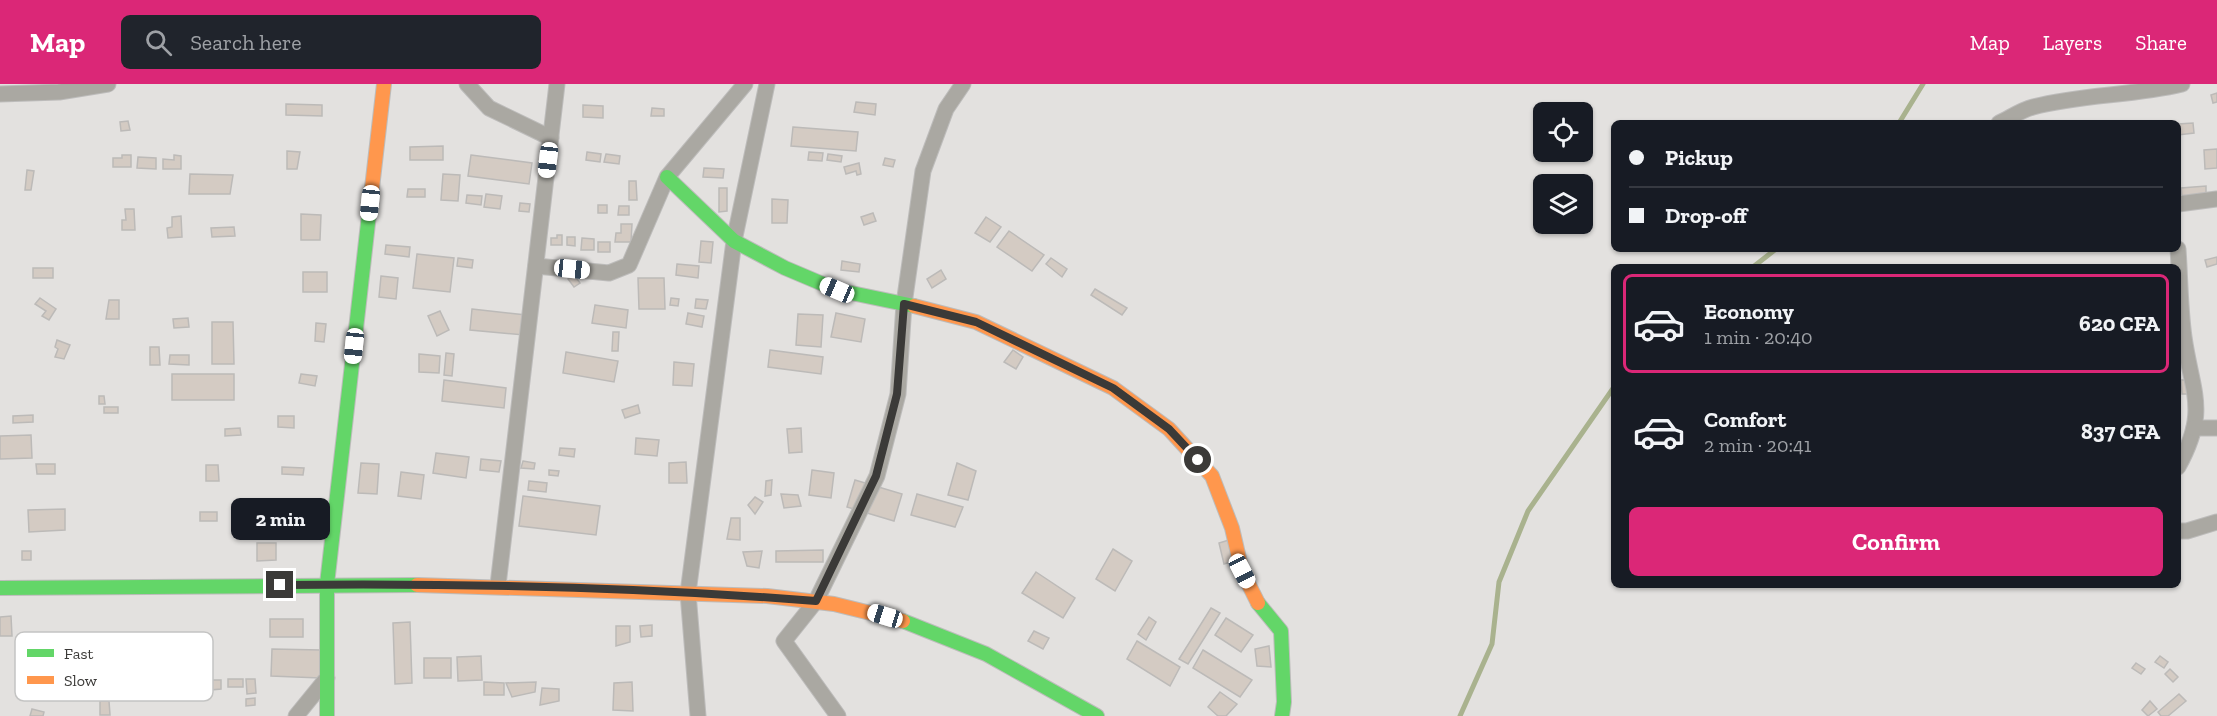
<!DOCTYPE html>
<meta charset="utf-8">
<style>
body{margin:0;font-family:"Zilla Slab",serif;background:#20242c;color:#f1f3f6;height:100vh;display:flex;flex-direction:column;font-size:22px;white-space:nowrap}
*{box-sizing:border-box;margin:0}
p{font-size:20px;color:#9ea1a6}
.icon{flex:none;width:33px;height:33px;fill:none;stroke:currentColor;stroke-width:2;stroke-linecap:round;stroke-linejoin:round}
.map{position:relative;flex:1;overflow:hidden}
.panel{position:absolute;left:1611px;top:180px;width:570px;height:324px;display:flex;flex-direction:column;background:#171b24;border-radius:9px;box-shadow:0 2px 4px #0004}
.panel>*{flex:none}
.hud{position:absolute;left:1611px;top:36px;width:570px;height:132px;border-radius:9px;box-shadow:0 2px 4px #0004;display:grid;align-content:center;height:132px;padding:0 18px;background:#171b24}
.tools{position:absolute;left:1533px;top:18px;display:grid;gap:12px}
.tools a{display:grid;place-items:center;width:60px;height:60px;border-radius:9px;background:#171b24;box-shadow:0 2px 4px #0004;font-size:30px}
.end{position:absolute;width:27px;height:27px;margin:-14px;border:8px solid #3b3a38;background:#fff;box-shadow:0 0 0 3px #fff}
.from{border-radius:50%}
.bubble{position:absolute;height:42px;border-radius:9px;background:#171b24;box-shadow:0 2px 4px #0004;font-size:20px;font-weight:800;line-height:42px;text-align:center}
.car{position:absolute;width:18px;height:36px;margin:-18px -9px;border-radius:8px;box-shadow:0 0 4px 2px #0007;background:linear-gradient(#fff 24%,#345 0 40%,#fff 0 76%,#345 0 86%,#fff 0)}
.hud b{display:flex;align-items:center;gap:21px;height:57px;font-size:22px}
.hud b+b{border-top:2px solid #363941}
.hud i{width:15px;height:15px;background:#f1f3f6}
ul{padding:10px 0 0;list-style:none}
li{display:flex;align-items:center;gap:18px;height:99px;margin:0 12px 9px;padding:0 6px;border:3px solid transparent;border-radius:9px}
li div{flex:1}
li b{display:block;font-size:22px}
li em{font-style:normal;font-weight:800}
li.active{border-color:#db2777}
li>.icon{width:54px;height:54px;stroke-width:1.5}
.button{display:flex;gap:12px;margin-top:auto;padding:12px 18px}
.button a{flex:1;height:69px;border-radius:9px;background:#db2777;color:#fff;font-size:24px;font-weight:800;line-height:69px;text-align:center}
header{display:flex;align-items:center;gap:36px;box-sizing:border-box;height:84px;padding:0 30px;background:#db2777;color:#fff}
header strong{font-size:28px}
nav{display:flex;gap:33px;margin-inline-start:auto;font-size:21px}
.search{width:420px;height:54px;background:#20242c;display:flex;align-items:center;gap:15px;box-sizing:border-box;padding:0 21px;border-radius:9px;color:#9ea1a6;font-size:22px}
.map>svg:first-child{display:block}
</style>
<header>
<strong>Map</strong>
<div class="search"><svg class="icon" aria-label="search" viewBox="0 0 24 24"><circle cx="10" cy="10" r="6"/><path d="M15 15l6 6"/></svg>Search here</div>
<nav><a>Map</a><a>Layers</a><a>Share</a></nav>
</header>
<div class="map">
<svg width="2217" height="632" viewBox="0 0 2217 632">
<rect width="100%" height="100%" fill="#e3e1df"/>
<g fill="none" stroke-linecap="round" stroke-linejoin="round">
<g stroke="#a9b28e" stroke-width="5">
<polyline points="1899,39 1923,0"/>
<polyline points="1753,183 1776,165"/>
<polyline points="1460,632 1492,560 1499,498 1528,427 1614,303"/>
</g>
</g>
<g fill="#d4cbc3" stroke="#bcbab8" stroke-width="1.5">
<polygon points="2217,9 2217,18 2213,19 2211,11"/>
<polygon points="856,18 876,20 875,31 854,28"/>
<polygon points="286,20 322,21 322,32 286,31"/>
<polygon points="583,21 603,22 603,34 583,33"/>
<polygon points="652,24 664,25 664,32 651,32"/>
<polygon points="128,37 130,46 121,47 120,38"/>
<polygon points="2193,39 2194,49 2178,51 2178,40"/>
<polygon points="793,43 858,48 856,67 791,62"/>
<polygon points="443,62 443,76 410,76 410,63"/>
<polygon points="2217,65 2217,84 2205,85 2204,66"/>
<polygon points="287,67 300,68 297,85 287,85"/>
<polygon points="587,68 601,70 600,78 586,76"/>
<polygon points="809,68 823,69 822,77 808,76"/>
<polygon points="606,70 620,72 619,80 604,78"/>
<polygon points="828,70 842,72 841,78 827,76"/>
<polygon points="122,71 131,71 131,83 113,83 113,74 122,74"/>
<polygon points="174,71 181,72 181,85 163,85 163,75 174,76"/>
<polygon points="471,71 532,79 529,100 468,92"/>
<polygon points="138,73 156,74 156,85 137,84"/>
<polygon points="885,74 895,76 893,83 883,81"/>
<polygon points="859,79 861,90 857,91 856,87 846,90 844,83"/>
<polygon points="704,84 724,85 723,94 703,93"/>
<polygon points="27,86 34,87 31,106 25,106"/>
<polygon points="190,90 233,91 230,110 189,110"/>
<polygon points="443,90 460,91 458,117 441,116"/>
<polygon points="629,97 636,97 637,116 629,116"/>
<polygon points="2206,102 2206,110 2182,113 2181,104"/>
<polygon points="719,104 727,104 727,127 719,128"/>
<polygon points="408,105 425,105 425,113 407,113"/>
<polygon points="486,110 502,112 500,125 484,123"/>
<polygon points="467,111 482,112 481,121 466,119"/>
<polygon points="772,115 788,116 787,139 772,139"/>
<polygon points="520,119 530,120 529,128 519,127"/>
<rect x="598" y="121" width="9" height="8"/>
<polygon points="619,122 629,122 629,131 618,131"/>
<polygon points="125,125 134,125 135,146 122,146 122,136 126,136"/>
<polygon points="873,129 876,137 864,141 861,133"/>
<polygon points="301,130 321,131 320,156 301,156"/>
<polygon points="181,132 182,153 168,154 167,144 172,143 172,133"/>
<polygon points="986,133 1001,143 990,158 975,149"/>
<polygon points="621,140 632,140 631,158 615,158 616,149 621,149"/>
<polygon points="234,143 235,152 212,153 211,144"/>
<polygon points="1009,147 1044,171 1032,187 997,163"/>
<polygon points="557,151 562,151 562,161 551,161 551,154 557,154"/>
<polygon points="567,153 575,153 575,162 567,161"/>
<polygon points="582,154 594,155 594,166 581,166"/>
<polygon points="701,157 713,158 711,179 699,178"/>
<rect x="598" y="158" width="12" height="10"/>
<polygon points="386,161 410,163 409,173 385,170"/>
<polygon points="417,170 454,174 450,208 413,204"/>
<polygon points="2217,173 2217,180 2207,183 2205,176"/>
<polygon points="458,174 473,176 472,184 457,182"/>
<polygon points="1051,174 1067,185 1062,193 1046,180"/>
<polygon points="842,177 860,180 859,188 841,186"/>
<polygon points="677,180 699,182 698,194 676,191"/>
<rect x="33" y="184" width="20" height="10"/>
<polygon points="941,186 946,195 932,204 927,195"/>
<rect x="303" y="188" width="24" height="20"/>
<polygon points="574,191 580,199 574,203 568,195"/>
<polygon points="381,192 398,194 396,215 379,213"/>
<polygon points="638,194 664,194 665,225 639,225"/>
<polygon points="1095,205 1127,224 1122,231 1091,211"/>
<polygon points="40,214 56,225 49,236 42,232 46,227 35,220"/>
<polygon points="671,214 679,215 678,222 670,221"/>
<polygon points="696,215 708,216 706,225 695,224"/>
<polygon points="109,216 119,216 119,235 106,235"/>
<polygon points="595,221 628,226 626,244 592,239"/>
<polygon points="472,225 526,231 524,251 470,246"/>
<polygon points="440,227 449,246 437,252 428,232"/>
<polygon points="688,229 704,232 702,243 686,240"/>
<polygon points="836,229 865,235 861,258 831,253"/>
<polygon points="798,230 823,231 821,263 796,261"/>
<polygon points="188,234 189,243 174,244 173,235"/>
<polygon points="212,238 233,238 234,280 212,280"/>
<polygon points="316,239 326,240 324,258 315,257"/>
<polygon points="613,248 619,248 618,267 612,267"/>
<polygon points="57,256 70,261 64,275 55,273 58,265 55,263"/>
<polygon points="150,263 159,263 160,281 150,281"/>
<polygon points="770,266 823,273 821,290 768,283"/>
<polygon points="1013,266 1023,273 1016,285 1004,278"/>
<polygon points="566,268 618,277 614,298 563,289"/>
<polygon points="446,269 454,270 452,292 444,291"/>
<polygon points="419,270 440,272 439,289 419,288"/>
<polygon points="170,271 189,271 189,281 169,280"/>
<polygon points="674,278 694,280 692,302 673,301"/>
<rect x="172" y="290" width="62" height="26"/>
<polygon points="301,290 317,292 315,302 299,299"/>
<polygon points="444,296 506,304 504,324 442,317"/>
<polygon points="2181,296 2188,296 2189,310 2182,310"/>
<polygon points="99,312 104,312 105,320 99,320"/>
<polygon points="638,321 640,329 625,334 622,326"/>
<rect x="104" y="323" width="14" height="6"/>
<polygon points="33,331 33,338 13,339 13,332"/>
<polygon points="278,332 294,332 294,344 278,343"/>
<polygon points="240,344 241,351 225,352 225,345"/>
<polygon points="801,344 802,368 789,369 787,345"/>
<polygon points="31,351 32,374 0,375 0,352"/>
<polygon points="636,354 659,356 657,372 635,370"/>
<polygon points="560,364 575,365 574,373 559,371"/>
<polygon points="436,369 469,373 466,394 433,389"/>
<polygon points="481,375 501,377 499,388 480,386"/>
<polygon points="523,377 535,379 534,385 521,384"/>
<polygon points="686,378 687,399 669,399 669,379"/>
<polygon points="361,379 379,380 377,410 358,409"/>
<polygon points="957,379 976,387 968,416 948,411"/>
<polygon points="36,380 55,380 55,390 37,390"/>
<polygon points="206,381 218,381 219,397 206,397"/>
<polygon points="282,383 304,384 303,391 282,390"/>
<polygon points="549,386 559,387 558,392 549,391"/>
<polygon points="812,386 834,389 831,414 809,411"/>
<polygon points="401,388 424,391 421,415 398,412"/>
<polygon points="772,396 771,411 765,412 766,397"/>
<polygon points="855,396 902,410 894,437 847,423"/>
<polygon points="529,397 547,399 546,408 528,406"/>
<polygon points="781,410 798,411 801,422 784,424"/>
<polygon points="917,410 963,423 955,443 911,431"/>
<polygon points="523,412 600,422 596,451 519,442"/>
<polygon points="755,413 763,418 755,430 748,421"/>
<polygon points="268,416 277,416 278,425 269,425"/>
<polygon points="65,425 65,446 29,448 28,426"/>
<rect x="200" y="428" width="17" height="9"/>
<polygon points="731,434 740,434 740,456 727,455"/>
<polygon points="1229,456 1234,477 1224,480 1219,459"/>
<polygon points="257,459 276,459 276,476 257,477"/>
<polygon points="1113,465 1132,477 1115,507 1096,495"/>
<polygon points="823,466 823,478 776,478 776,467"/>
<rect x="22" y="467" width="9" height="9"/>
<polygon points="762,467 759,484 747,482 743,468"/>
<polygon points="1036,488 1075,514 1063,534 1022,509"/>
<polygon points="1211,524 1220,529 1188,580 1179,575"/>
<polygon points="11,532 12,552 0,552 0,533"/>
<polygon points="1149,533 1156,538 1146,556 1138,550"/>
<polygon points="1226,534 1253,551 1241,568 1215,551"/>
<rect x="270" y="535" width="33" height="18"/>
<polygon points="410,538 412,599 395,600 393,539"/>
<polygon points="652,541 652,552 641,553 640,542"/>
<polygon points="616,542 630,542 630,558 616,562"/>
<polygon points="1034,547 1049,554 1043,565 1028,557"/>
<polygon points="1137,557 1180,583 1170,602 1127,575"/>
<polygon points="1269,562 1271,583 1257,582 1255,565"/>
<polygon points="272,565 321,566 320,594 271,592"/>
<polygon points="1203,566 1252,596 1240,613 1193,584"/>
<polygon points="481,572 482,596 458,597 457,573"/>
<polygon points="2160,572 2168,578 2164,584 2155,578"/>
<rect x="424" y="574" width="27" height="20"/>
<polygon points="2136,579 2145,585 2141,590 2132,584"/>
<polygon points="2170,585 2178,593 2173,598 2165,590"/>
<rect x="228" y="595" width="15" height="8"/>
<polygon points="246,595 255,595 256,609 247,610"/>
<polygon points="203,596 221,596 221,605 211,606 211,610 203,610"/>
<polygon points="484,598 504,599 504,611 484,611"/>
<polygon points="536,598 535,608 512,613 506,599"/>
<polygon points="632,598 633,627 613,626 614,599"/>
<polygon points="542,604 559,605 559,617 540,621"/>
<polygon points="1220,608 1237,620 1226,632 1218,632 1208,623"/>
<polygon points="2179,610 2186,617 2168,632 2161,632 2158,628"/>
<polygon points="255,614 255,621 246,622 246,615"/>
<polygon points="100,617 109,617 110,631 100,631"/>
<polygon points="2150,617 2157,625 2148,632 2142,626"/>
<polygon points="32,625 44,628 43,632 30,632"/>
</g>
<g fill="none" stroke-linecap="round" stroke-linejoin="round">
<defs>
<g id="street">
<polyline points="467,0 489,24 551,54"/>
<polyline points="0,10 59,8 108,0"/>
<path d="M1999,39C2010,34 2021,26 2033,23C2082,10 2133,12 2182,0"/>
<polyline points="2178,120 2217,115"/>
<path d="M2178,165C2180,194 2180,224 2184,253C2192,309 2209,327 2178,383"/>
<polyline points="536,182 609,189 629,181 667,93 745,0"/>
<polyline points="2194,344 2217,344"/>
<polyline points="2178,447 2187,447 2217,438"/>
<polyline points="498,501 557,0"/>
<polyline points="296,632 327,594"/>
<polyline points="698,632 688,509 734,157 767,0"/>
<polyline points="838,632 784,557 816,517 877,392 898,310 904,220 923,87 946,25 963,0"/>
</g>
<g id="fast">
<polyline points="667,93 734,157 785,184 837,206 914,222"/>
<polyline points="0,504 417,501"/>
<polyline points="1258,519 1281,547 1284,618 1282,632"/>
<polyline points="903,537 986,570 1097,632"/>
<polyline points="327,632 327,500 372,104"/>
</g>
<g id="slow">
<polyline points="372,104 384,0"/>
<polyline points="914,222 976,238 1113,304 1169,345 1212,392 1232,444 1242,487 1258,519"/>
<polyline points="417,501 767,512 834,520 903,537"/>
</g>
</defs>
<use href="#street" stroke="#bdbcbb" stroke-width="17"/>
<use href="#fast" stroke="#bdbcbb" stroke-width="16"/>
<use href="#slow" stroke="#bdbcbb" stroke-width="16"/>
<use href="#street" stroke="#aaa8a2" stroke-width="15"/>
<use href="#fast" stroke="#63d668" stroke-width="14"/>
<use href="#slow" stroke="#ff974d" stroke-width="14"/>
</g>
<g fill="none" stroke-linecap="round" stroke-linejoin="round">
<path stroke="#3b3a38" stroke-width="8" d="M280,501C459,499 638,503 816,517L876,392L897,310L904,220L976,238L1113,304L1169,345L1198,376"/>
</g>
<rect x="15" y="548" width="198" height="69" rx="9" fill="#fff" stroke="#c4c4c3" stroke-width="1.5"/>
<rect x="27" y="565" width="27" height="8" fill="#63d668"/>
<rect x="27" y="592" width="27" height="8" fill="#ff974d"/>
<g font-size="16" fill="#3b3a38">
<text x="64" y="575">Fast</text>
<text x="64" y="602">Slow</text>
</g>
</svg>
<div class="tools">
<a><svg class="icon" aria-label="locate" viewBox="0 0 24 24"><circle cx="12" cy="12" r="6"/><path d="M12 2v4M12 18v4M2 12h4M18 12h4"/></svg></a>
<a><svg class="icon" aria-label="layers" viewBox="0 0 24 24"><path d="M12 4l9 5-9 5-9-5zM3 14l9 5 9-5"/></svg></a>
</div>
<i class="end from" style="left:1198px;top:376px"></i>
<i class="end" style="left:280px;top:501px"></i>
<div class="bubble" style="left:231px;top:414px;width:99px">2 min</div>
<i class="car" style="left:548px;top:76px;rotate:187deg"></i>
<i class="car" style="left:370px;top:119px;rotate:186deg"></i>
<i class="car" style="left:572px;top:185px;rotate:96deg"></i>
<i class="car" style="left:837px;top:206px;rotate:293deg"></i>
<i class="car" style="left:354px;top:262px;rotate:186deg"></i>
<i class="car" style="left:1242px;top:487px;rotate:153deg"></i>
<i class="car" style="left:885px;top:532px;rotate:287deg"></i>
<div class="hud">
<b><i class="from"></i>Pickup</b>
<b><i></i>Drop-off</b>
</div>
<section class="panel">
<ul>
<li class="active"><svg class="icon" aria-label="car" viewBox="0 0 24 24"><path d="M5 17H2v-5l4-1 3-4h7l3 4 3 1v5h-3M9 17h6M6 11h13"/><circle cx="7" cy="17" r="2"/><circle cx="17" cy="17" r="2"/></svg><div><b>Economy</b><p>1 min · 20:40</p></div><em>620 CFA</em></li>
<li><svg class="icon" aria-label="car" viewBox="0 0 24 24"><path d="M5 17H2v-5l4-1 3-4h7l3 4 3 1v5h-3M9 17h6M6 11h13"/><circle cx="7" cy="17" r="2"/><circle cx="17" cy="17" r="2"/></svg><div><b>Comfort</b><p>2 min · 20:41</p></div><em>837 CFA</em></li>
</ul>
<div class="button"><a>Confirm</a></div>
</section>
</div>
